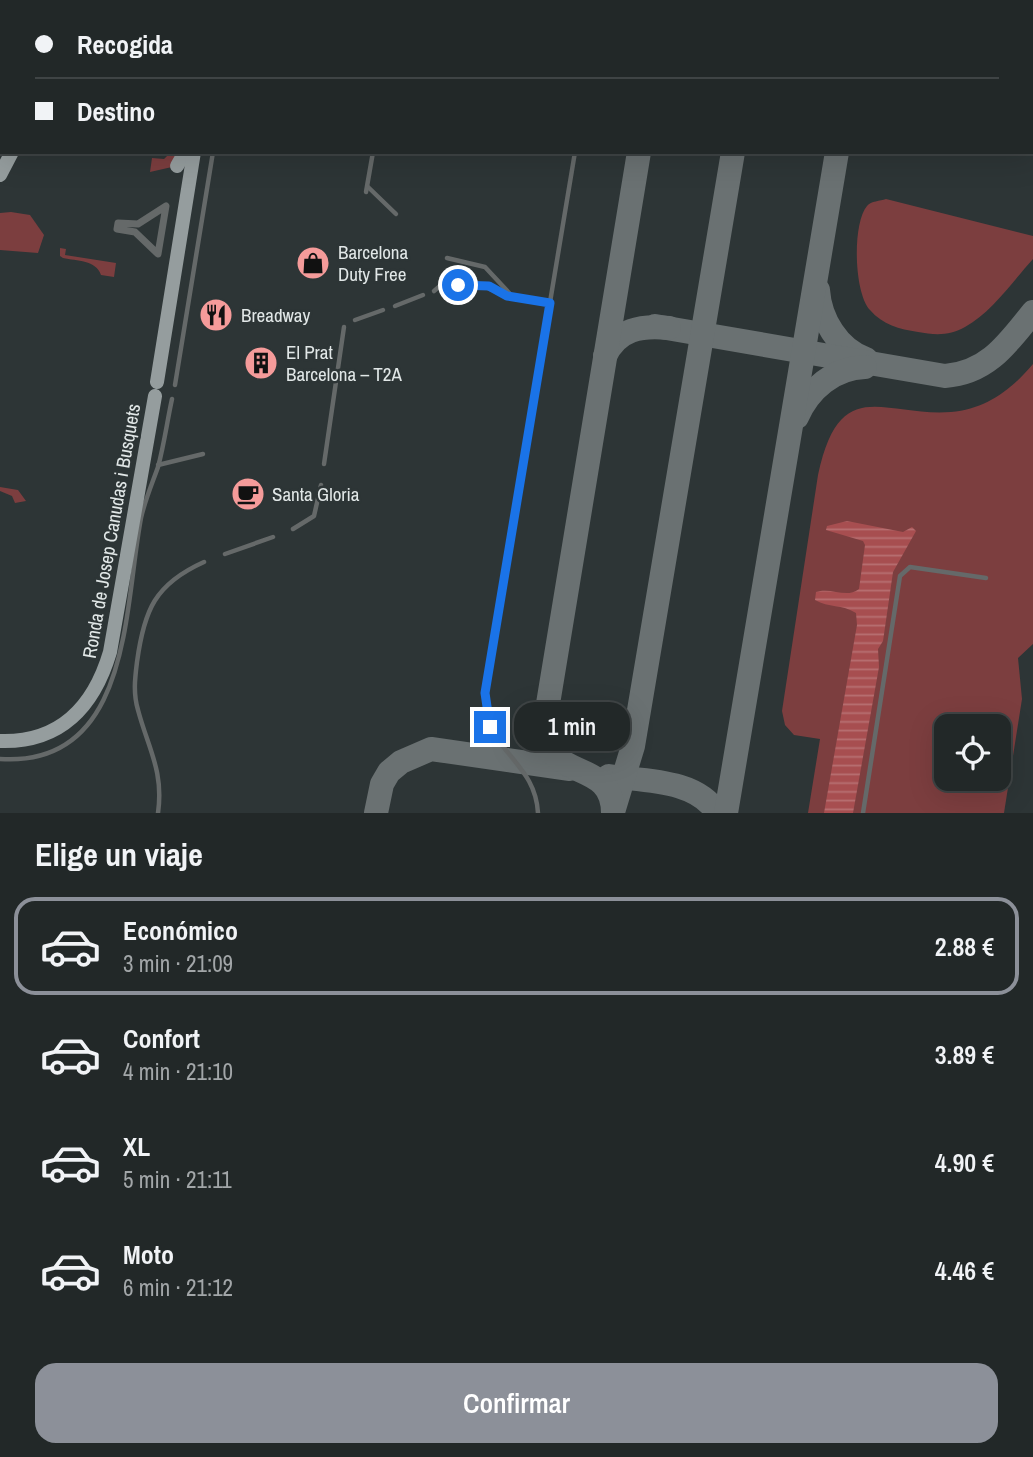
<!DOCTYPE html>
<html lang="es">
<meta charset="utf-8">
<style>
body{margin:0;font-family:"Archivo Narrow",sans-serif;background:#2a3030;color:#f1f3f6;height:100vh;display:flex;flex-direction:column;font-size:26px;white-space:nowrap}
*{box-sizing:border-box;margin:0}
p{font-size:23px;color:#a2a6a8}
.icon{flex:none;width:38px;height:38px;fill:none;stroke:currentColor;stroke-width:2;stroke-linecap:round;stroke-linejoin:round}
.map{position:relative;height:813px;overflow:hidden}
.panel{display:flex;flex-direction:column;background:#222828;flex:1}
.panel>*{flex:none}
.guide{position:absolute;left:0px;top:0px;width:1034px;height:154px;box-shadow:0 7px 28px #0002,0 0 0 2px #3f4445;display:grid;align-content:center;height:154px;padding:0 35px;background:#222828}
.buttons{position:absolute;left:934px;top:714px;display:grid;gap:14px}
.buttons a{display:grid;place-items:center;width:77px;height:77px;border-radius:14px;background:#222828;box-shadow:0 7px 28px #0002,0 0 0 2px #3f4445;font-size:35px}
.end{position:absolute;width:32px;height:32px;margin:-16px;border:9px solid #1a73e8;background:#fff;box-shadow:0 0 0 4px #fff}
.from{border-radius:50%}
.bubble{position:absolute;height:49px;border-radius:21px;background:#222828;box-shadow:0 7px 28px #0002,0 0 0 2px #3f4445;font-size:23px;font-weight:600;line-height:49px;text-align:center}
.guide b{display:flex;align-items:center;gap:24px;height:66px;font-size:26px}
.guide b+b{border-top:2px solid #3f4445}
.guide i{width:18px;height:18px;background:#f1f3f6}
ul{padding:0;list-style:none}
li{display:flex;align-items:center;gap:21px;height:98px;margin:0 14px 10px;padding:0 21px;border:4px solid transparent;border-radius:21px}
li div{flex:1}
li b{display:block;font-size:26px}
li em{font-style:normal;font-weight:600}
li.active{border-color:#8c9099}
li>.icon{width:63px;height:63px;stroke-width:1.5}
h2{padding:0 35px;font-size:32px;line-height:84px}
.cta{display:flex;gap:14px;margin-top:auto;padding:14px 35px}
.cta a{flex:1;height:80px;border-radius:21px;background:#8c9099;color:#fff;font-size:28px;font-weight:600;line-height:80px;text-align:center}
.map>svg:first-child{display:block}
</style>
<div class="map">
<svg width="1033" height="813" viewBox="0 0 1033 813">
<defs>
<pattern id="water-rules" width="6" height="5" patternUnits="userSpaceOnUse" patternTransform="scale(1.75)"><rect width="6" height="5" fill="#a74e50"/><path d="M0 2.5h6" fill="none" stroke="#b77072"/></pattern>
</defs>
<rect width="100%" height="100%" fill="#2d3536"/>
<g fill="#7c3e3f" fill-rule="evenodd">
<polygon points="171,152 177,152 172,167 150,172 152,158 164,159"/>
<path d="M886,199L1033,236V259C1013,281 991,313 965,327C950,336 934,335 918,332C899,329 883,325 870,310C854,293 852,224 867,206C871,201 880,201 886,199Z"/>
<polygon points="11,212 30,215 44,235 38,253 0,250 0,213"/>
<path d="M60,248L66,249L65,255L116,263L114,277L101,275C96,260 77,261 63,258L60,256Z"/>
<path d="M1033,364V644L1018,658L1022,699L1004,813H808L820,739L794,735L785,725L782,711L818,475C840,373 883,417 951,412C986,409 1011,390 1033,364ZM947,726H999V779H947Z"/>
<polygon points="0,487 18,490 26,501 15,503 12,496 0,491"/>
</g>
<path fill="url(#water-rules)" d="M847,521L903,532L912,527L916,531L893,572L883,641L878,649L879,667L853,813H824L857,625L856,613C842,604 829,608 815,600L816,592C832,587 846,599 859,589L865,545L863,541L826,530L827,526Z"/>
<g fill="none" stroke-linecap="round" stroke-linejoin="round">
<g stroke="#6a7172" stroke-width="24">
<polyline points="664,2 664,0"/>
<polyline points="758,2 758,0"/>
<polyline points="862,2 863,0"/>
<path d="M818,290C820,319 838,349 866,359"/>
<path d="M655,326L945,376C988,373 1008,343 1033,312"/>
<path d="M605,356C618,329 641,325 669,328"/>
<path d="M797,417C809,389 834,368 865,367"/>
<path d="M609,776C643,781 697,779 717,813"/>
<polyline points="613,812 633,746 733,152"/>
<polyline points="376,813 382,784 389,772 401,762 431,749 570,769"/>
<path d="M613,813C613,757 547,783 544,728L639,152"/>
<polyline points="726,813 837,152"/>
</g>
<g stroke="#656969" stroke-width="4.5">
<polyline points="112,2 112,0"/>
<polyline points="241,2 241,0"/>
<polyline points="401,2 402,0"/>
<polyline points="601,2 601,0"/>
<polyline points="368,187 396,214"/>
<polyline points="366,192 373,152"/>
<polyline points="447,258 485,267 511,295"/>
<polyline points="441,288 480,285 507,296 550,303"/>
<polyline points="434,291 447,280"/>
<polyline points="395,306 423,295"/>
<polyline points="355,320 383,310"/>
<polyline points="175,385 213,152"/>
<polyline points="324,464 344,327"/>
<polyline points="158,465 203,454"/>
<polyline points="293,529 314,516 321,485"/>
<polyline points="225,554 273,537"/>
<path d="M0,759C132,768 124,606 141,518C145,500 152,484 158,467C164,445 167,422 172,399"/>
<path d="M158,813C164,771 148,748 138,710C133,693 135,678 137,662C144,610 155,584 204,562"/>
<path d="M538,813C535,759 484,753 485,693L575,152"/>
<polyline points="863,813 900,576 910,567 986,578"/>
</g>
<polygon stroke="#656969" stroke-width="7" points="166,206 158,254 135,232 117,229 118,223 138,224"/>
<g stroke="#959d9e" stroke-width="14">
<polyline points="42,2 43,0"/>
<polyline points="220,2 220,0"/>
<polyline points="177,166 185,152"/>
<polyline points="0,175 12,152"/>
<polyline points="157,382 194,152"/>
<path d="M0,741C61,743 94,706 110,652L155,396"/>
</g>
</g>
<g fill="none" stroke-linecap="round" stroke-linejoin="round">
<polyline stroke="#1a73e8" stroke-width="9" points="458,285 489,286 507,296 550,303 485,693 490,727"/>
</g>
<defs>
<symbol id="shop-disc" viewBox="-11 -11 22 22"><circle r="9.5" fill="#f59b9a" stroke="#2d3536"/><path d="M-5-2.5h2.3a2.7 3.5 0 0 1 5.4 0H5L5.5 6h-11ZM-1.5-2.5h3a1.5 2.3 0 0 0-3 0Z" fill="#111"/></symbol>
<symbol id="restaurant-disc" viewBox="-11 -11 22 22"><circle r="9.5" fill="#f59b9a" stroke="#2d3536"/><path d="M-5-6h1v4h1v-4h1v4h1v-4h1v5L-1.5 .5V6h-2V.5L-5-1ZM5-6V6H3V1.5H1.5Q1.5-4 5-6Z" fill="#111"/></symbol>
<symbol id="building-disc" viewBox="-11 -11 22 22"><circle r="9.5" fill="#f59b9a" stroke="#2d3536"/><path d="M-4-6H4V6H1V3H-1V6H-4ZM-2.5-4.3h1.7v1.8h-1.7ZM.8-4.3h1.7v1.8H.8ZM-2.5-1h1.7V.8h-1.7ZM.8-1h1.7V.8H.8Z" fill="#111"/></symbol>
<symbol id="cafe-disc" viewBox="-11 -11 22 22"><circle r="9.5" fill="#f59b9a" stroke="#2d3536"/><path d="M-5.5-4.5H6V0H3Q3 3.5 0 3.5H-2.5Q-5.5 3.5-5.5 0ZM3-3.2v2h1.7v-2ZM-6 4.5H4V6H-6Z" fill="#111"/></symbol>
</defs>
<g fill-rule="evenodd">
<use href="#shop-disc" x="294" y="244" width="38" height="38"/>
<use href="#restaurant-disc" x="197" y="296" width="38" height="38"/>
<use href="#building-disc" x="242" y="344" width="38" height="38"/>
<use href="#cafe-disc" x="229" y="475" width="38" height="38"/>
</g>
<g text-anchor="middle" stroke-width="5" stroke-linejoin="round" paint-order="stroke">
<g font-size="19" fill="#e1e7e7" stroke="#2d3536" text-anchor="start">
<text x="338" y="259">Barcelona<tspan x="338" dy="22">Duty Free</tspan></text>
<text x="241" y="322">Breadway</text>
<text x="286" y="359">El Prat<tspan x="286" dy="22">Barcelona – T2A</tspan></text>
<text x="272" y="501">Santa Gloria</text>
</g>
<g font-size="19" fill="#e1e7e7" stroke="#2d3536">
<text transform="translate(111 531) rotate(-80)" y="7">Ronda de Josep Canudas i Busquets</text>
</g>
</g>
</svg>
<div class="buttons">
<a><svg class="icon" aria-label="locate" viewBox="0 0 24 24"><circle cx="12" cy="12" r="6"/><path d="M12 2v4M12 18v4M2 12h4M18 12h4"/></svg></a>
</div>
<i class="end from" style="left:458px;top:285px"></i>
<i class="end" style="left:490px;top:727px"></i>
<div class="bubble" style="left:514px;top:702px;width:116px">1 min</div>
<div class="guide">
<b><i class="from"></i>Recogida</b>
<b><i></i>Destino</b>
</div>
</div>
<section class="panel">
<h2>Elige un viaje</h2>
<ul>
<li class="active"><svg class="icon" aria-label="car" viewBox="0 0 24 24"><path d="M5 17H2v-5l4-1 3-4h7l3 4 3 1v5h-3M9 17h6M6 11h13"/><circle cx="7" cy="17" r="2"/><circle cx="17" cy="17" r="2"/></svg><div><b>Económico</b><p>3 min · 21:09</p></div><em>2.88 €</em></li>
<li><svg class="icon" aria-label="car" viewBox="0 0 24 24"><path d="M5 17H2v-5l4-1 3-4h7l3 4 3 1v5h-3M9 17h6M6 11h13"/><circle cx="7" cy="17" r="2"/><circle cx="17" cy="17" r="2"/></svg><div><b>Confort</b><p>4 min · 21:10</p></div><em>3.89 €</em></li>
<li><svg class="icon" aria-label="car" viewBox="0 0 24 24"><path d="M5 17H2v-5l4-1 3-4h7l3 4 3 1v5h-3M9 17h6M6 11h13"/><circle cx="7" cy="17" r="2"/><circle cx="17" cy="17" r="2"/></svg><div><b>XL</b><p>5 min · 21:11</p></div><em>4.90 €</em></li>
<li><svg class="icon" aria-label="car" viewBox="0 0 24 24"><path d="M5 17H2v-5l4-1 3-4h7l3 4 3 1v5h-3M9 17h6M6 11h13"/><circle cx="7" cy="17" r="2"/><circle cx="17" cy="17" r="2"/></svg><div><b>Moto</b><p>6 min · 21:12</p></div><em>4.46 €</em></li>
</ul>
<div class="cta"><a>Confirmar</a></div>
</section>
